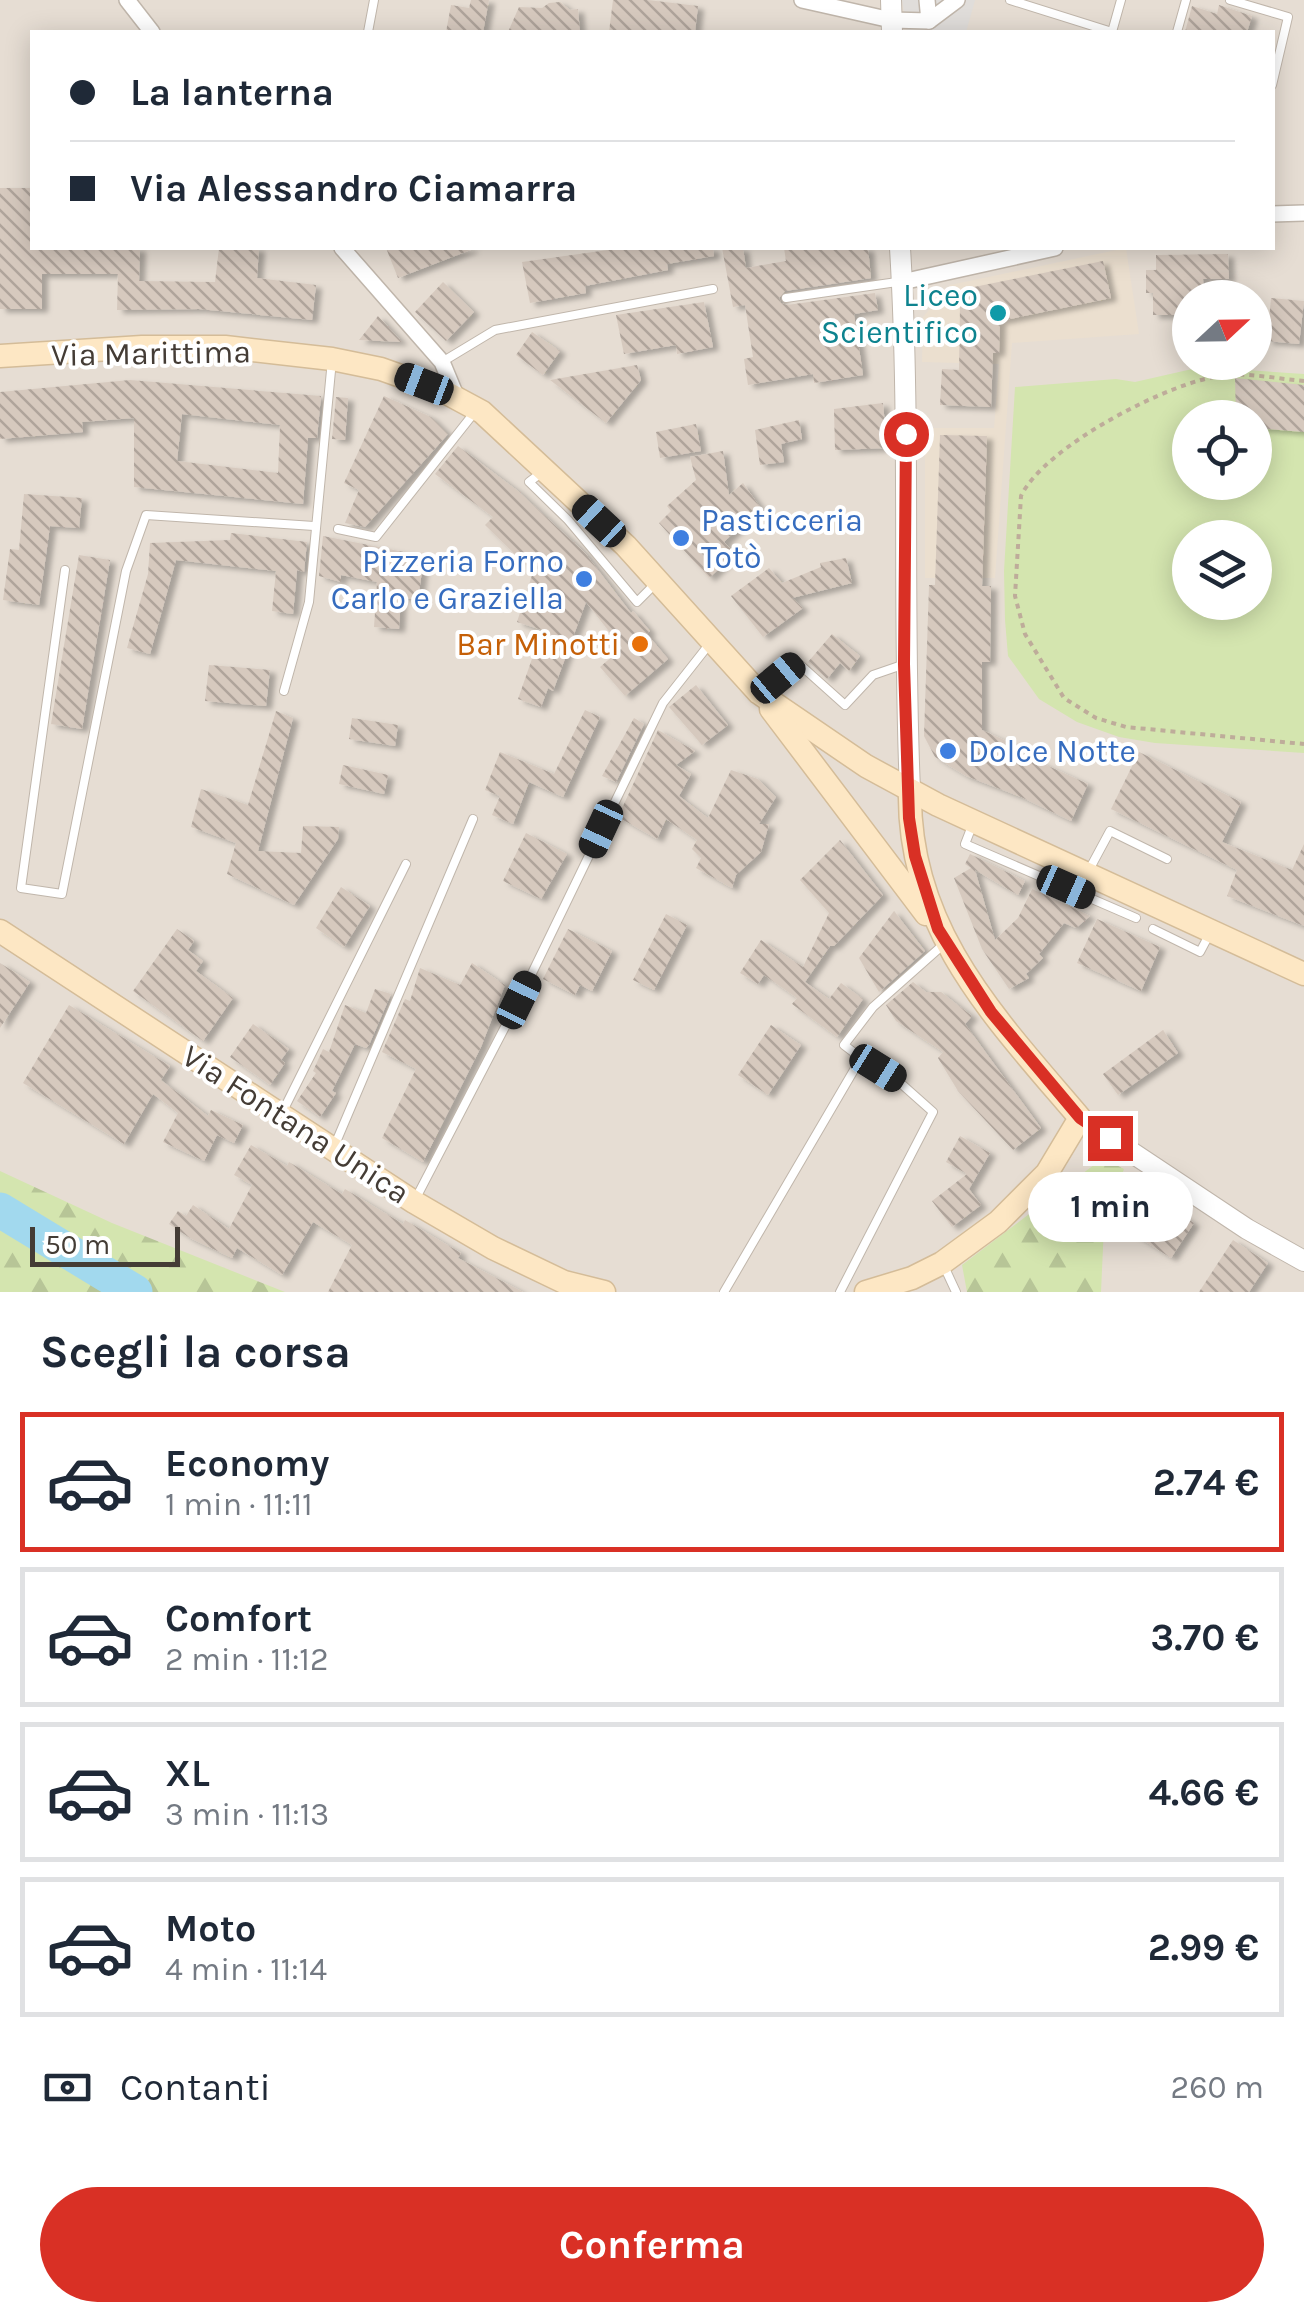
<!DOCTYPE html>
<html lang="it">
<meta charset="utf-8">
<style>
body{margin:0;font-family:Karla,sans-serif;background:#f2f2f3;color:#1f2937;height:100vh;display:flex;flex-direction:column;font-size:38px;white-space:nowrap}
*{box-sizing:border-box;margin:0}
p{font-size:32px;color:#747a83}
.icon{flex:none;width:55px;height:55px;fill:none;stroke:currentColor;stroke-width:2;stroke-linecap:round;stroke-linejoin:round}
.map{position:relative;height:1292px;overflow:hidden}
.panel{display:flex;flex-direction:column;background:#fff;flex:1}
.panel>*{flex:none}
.hud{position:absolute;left:30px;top:30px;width:1245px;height:220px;border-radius:0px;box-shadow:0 5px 25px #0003;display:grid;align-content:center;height:220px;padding:0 40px;background:#fff}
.needle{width:65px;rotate:68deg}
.buttons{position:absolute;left:1172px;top:280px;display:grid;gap:20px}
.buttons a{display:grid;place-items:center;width:100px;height:100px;border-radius:50%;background:#fff;box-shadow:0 5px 25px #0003;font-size:50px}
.scale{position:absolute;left:30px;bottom:25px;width:150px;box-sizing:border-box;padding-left:10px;border:5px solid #443c35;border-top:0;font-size:28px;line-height:35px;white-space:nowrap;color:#443c35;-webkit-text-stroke:8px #fff;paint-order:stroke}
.end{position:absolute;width:45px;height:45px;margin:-22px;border:12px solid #d93025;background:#fff;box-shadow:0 0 0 5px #fff}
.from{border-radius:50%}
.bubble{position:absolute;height:70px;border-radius:35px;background:#fff;box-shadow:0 5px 25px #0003;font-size:32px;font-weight:700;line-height:70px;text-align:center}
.car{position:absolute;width:30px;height:60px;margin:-30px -15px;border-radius:12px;box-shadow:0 0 8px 2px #0007;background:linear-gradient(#222 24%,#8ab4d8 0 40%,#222 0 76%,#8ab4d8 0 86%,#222 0)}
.hud b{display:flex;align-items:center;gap:35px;height:95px;font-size:38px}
.hud b+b{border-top:2px solid #e0e1e3}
.hud i{width:25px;height:25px;background:#1f2937}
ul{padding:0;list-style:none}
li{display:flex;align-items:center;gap:30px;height:140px;margin:0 20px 15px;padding:0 20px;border:5px solid #e0e1e3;border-radius:0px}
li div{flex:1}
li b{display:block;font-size:38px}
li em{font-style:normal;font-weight:700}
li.current{border-color:#d93025}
li>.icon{width:90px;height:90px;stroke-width:1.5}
h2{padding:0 40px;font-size:45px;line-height:120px}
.pay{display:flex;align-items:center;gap:25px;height:110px;padding:0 40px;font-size:38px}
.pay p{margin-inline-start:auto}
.button{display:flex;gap:20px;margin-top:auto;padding:20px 40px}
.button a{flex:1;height:115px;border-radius:60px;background:#d93025;color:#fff;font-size:40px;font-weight:700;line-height:115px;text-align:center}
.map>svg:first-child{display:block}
</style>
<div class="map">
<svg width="1304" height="1292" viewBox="0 0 1304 1292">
<defs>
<pattern id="forest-firs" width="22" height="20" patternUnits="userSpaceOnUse" patternTransform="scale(2.5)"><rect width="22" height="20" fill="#d4e5af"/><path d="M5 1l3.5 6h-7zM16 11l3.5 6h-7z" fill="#b7c597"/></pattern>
<pattern id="building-back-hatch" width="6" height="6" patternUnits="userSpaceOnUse" patternTransform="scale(2.5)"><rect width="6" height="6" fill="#d6c9be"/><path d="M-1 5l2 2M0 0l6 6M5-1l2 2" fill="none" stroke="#afa49b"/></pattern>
<filter id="shadow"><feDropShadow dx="6" dy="3.5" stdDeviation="2.5" flood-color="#0004"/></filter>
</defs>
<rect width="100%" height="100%" fill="#f2ece5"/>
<path fill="#e6ddd3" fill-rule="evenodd" d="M0,0H1304V1292H0ZM32,32H1272V248H32ZM1190,298H1255V362H1190ZM1190,418H1255V482H1190ZM1190,538H1255V602H1190Z"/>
<polygon fill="#ebdfcf" points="1126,248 1139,334 1012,343 995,578 925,578 925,428 994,428 999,364 922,362 923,317 950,285"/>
<g fill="url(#forest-firs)">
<polygon points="1103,1158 1124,1169 1104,1226 1101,1292 967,1292 962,1265"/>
<polygon points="0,1171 112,1223 285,1292 0,1292"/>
</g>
<path fill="#d4e5af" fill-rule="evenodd" d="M1201,367L1304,374V753L1155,743L1119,737L1077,722L1039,699L1008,656L1005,620L1004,571L1015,387L1116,379L1135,382ZM1190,418H1255V482H1190ZM1190,538H1255V602H1190Z"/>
<polygon fill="#e0ddda" points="902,0 975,0 966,32 908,32"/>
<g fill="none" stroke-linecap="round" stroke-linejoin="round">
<polyline stroke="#a2d9ee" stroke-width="35" points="0,1210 135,1292"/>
</g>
<g fill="url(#building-back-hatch)" fill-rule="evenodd" filter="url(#shadow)">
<polygon points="471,0 489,0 483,32 446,32 451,5 469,8"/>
<polygon points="613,0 648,0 698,6 695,32 609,32"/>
<polygon points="560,2 570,10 578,9 580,32 508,32 519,7 542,8 549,3"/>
<polygon points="1219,5 1252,16 1247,32 1185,32 1192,6 1217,14"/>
<polygon points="0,188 32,188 32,248 140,248 139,281 215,282 219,248 259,248 257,278 316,285 312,320 199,309 117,310 118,274 42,274 42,309 0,309"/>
<polygon points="386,248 472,248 473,249 398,278"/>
<polygon points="622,248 713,248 714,256 667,264 668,270 585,286 586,293 530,303 522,262"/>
<polygon points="722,248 743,248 746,268 786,261 784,248 868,248 871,278 785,291 779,298 781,303 787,305 875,293 878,310 854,314 863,375 814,383 813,374 748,385 744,359 753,357 745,305 733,307"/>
<polygon points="1228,254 1229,279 1203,279 1204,298 1190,298 1190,315 1153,315 1153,293 1146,293 1146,270 1156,270 1156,255"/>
<polygon points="1103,261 1111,298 1000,321 999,353 993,353 991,407 940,405 942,369 959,370 960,306 974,287"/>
<polygon points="443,282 474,312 446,341 415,312"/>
<polygon points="1271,298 1304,301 1299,344 1267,341"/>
<polygon points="704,302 713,347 677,354 676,345 624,354 616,315"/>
<polygon points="378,316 402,342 359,340"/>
<polygon points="532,332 560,351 543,375 516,355"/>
<polygon points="637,365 641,380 606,423 550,380"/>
<polygon points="1235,378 1304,385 1304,432 1255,428 1255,418 1236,418"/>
<path d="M130,380L321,396L317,438H308L303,504L134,487V418L82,422L83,432L0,439V392ZM182,414L280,425L278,473L177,461Z"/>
<polygon points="384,396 431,417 448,434 365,527 345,523 359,490 344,483"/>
<polygon points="336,397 348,398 345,440 332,439"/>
<polygon points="883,403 887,448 835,450 834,409"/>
<polygon points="799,420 802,439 781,444 784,462 760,465 755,430"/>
<polygon points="696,424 701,451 660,458 656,432"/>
<polygon points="940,435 987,436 982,586 991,586 990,662 982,662 982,730 1028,751 1026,756 1088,784 1071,821 1021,797 966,776 935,757 924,736 929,585 935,585"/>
<polygon points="458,446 518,491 585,553 631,613 633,611 650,631 647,634 668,659 625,696 600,667 622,648 586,602 553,691 548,688 541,707 518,699 542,630 517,622 533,572 485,525 493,517 435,474"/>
<polygon points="723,451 729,495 743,483 760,507 724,542 735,554 709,578 659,523 671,511 667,506 696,480 690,457"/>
<polygon points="24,494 82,498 79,528 50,526 39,605 3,600 10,549 19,550"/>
<polygon points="231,533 307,542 304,572 297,570 293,614 272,611 276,571 176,560 150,654 127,648 148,574 150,543 230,540"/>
<polygon points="323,536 424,556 418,600 401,597 399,629 374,627 377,582 341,575 341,582 319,576"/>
<polygon points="79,555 110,560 82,729 51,724"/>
<polygon points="846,558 852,583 792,598 803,608 763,637 731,596 769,568 782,583 821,567 820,563"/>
<polygon points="832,634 860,656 849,671 840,663 827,679 808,662"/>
<polygon points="209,665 270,670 266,706 205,701"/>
<polygon points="696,685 728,725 702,745 669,707"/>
<polygon points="585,710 600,717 563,797 529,782 513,824 492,815 500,796 485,790 500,752 554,774"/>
<polygon points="276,711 293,718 258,851 301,853 303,826 339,827 338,839 294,905 227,874 236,843 191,827 201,789 248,805"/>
<polygon points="352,718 398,725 395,746 349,739"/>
<polygon points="634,718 644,724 616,782 602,776"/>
<polygon points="658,730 695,751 676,765 691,774 679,796 708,818 731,770 758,779 776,797 759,824 769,824 761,852 736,875 732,888 696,868 701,858 692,849 697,840 666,819 657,839 618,817"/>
<polygon points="1139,752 1241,802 1222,842 1292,870 1304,844 1304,926 1227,896 1237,870 1111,809"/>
<polygon points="343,765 388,775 384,794 339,784"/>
<polygon points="526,833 567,854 541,899 503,881"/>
<polygon points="840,840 883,895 834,946 830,946 805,982 829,999 841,983 863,999 837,1037 792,1004 797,998 764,975 758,984 740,973 761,940 803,967 829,913 800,880"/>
<polygon points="970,854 1025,881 1018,895 975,870 995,940 1018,918 1032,889 1090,916 1076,928 1064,923 1039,954 1043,958 1026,974 1029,978 1009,989 982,949 954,878 971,868 965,864"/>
<polygon points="341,887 370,906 344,947 316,928"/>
<polygon points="894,911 925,951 879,992 859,958"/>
<polygon points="666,914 687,925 654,990 633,980"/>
<polygon points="1097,919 1160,947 1141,991 1077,963"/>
<polygon points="177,929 194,941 188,950 203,961 196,971 233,998 203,1041 133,991"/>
<polygon points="568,929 612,951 592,991 580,985 575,995 543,979"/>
<polygon points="0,963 30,982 0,1028"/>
<polygon points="472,963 505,985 481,1047 423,1162 382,1138 416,1069 382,1052 405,999 410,1001 420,968 460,985"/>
<polygon points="913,982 926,992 941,992 972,1016 965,1024 1041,1128 1013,1150 958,1091 938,1058 943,1052 896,1021 886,1005"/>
<polygon points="375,989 391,994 369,1045 366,1048 355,1044 332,1091 336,1093 320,1117 297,1101 316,1073 313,1071 323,1049 329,1052 345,1005 366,1013"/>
<polygon points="69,1005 170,1066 161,1080 208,1116 211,1110 243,1125 234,1143 217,1135 204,1161 163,1142 178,1113 153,1094 124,1144 23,1083"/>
<polygon points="253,1024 289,1049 281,1060 285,1063 270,1085 230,1057"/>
<polygon points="771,1025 801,1045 768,1095 738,1075"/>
<polygon points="1163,1030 1178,1053 1118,1095 1103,1074"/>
<polygon points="960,1136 990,1153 969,1189 981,1205 952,1227 932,1201 967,1174 946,1162"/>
<polygon points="251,1145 287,1166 289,1162 342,1194 345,1189 403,1224 405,1220 461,1253 458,1258 523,1292 328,1292 352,1245 313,1222 282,1275 237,1248 232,1258 190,1238 169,1224 178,1211 186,1216 193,1205 229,1229 252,1185 234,1175"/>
<polygon points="1138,1187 1194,1223 1171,1258 1116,1223"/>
<polygon points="1233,1240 1268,1263 1249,1292 1199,1292"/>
</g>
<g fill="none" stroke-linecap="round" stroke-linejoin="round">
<defs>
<g id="service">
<polyline points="1010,0 1112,32 1121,0"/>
<polyline points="1230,0 1288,17 1272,85"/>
<polyline points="368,32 374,0"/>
<polyline points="1177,32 1186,0"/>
<polyline points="786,298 897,282"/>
<polyline points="442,362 495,330 713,289"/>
<polyline points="541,473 529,482 568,520 637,602 655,584"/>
<polyline points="338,529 376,537 474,413"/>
<polyline points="65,570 21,888 62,894 126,571 146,515 314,526"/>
<polyline points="284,691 309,602 332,360"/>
<polyline points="761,692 797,662 845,705 873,675 905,664"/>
<polyline points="972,826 965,844 1136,918"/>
<polyline points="1089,870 1110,831 1167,859"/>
<polyline points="1153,929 1200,952 1209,935"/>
<polyline points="283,1111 406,864"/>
<polyline points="334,1147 473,819"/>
<polyline points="416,1198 519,1000 663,703 711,642"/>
<polyline points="943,1264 956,1292"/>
<polyline points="724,1292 861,1058 844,1045 873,1007 944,944"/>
<polyline points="840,1292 933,1112 897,1080 861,1058"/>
</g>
<g id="minor">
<polyline points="127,0 152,32"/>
<polyline points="802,0 891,20 929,21 927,0"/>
<polyline points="929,21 957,0"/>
<polyline points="1272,214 1304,213"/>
<polyline points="342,248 442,362 457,398"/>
<polyline points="902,282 1055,248"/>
</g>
<g id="tertiary">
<polyline points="891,0 892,32"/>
<path d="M900,248C911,428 902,609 910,790"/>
<polyline points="1080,1118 1247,1229 1304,1261"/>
</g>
<g id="secondary">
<polyline points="0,356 142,347 225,347 332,359 381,369 443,391 482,412 626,546 759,693 866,766 938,805 1304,974"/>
<polyline points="771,709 926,914"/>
<polyline points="0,931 414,1202 493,1248 564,1282 604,1292"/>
<path d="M866,1292L912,1278L942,1263L998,1222L1047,1173L1080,1118C996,1019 907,929 910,790"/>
</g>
</defs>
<use href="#service" stroke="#c0b6ab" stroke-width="10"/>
<use href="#minor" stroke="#c0b6ab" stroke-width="18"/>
<use href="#tertiary" stroke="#c0b6ab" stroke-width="22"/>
<use href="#secondary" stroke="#d4bc98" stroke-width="25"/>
<path stroke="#beac9a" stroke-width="4" stroke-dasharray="5 5" stroke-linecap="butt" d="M1304,381C1279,379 1251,373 1226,375C1171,380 1044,447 1021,496L1015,596L1025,634L1064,698L1096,718L1126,727L1304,744"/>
<use href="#service" stroke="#fff" stroke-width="8"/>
<use href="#minor" stroke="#fff" stroke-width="15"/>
<use href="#tertiary" stroke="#fff" stroke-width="20"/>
<use href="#secondary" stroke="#fde7c4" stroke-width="22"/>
</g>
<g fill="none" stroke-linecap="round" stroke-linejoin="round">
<polyline stroke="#d93025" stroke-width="12" points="906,434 904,664 909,818 915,856 938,929 991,1012 1080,1118 1110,1138"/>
</g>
<circle fill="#0f9aa8" stroke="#fff" stroke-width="4" cx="998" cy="313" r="10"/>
<g fill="#3f7fe0" stroke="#fff" stroke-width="4">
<circle cx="681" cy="538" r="10"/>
<circle cx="584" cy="579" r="10"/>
<circle cx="948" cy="751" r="10"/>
</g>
<circle fill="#e8710a" stroke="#fff" stroke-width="4" cx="640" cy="644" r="10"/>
<g text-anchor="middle" stroke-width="8" stroke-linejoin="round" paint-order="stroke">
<g font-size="32" fill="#0d838f" stroke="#fff" text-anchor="end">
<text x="978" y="306">Liceo<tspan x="978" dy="37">Scientifico</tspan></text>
</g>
<g font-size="32" fill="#443c35" stroke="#fff">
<text transform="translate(151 353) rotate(-1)" y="11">Via Marittima</text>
<text transform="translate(296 1124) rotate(33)" y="11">Via Fontana Unica</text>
</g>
<g font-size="32" fill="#366cbe" stroke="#fff" text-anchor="start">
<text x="701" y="531">Pasticceria<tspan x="701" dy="37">Totò</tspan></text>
<text x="564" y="572" text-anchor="end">Pizzeria Forno<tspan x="564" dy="37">Carlo e Graziella</tspan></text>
<text x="968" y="762">Dolce Notte</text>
</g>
<g font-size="32" fill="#c56008" stroke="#fff" text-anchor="end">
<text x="620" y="655">Bar Minotti</text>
</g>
</g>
</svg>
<div class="buttons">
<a><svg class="needle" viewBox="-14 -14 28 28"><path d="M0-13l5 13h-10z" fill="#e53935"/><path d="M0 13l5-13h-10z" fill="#747a83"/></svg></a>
<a><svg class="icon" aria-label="locate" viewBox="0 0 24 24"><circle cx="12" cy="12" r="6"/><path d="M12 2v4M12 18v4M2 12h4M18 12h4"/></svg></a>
<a><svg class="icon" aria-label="layers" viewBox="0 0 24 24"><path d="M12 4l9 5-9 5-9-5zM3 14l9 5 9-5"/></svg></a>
</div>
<div class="scale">50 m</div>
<i class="end from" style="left:906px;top:434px"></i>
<i class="end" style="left:1110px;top:1138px"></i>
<div class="bubble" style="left:1028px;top:1172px;width:165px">1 min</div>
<i class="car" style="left:424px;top:384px;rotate:291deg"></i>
<i class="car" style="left:599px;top:521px;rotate:313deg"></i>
<i class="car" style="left:778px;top:678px;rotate:50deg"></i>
<i class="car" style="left:601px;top:829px;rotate:205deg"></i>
<i class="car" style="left:1066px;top:887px;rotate:114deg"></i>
<i class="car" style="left:519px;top:1000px;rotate:26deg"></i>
<i class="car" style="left:878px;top:1068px;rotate:122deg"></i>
<div class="hud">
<b><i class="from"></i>La lanterna</b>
<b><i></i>Via Alessandro Ciamarra</b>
</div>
</div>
<section class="panel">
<h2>Scegli la corsa</h2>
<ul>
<li class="current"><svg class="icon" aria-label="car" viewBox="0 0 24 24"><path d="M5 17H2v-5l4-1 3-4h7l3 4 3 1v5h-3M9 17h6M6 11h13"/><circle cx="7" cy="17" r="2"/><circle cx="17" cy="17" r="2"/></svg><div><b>Economy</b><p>1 min · 11:11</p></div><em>2.74 €</em></li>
<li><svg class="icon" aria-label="car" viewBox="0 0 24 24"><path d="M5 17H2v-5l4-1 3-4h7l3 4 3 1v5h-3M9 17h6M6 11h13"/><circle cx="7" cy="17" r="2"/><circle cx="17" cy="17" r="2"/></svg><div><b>Comfort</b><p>2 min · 11:12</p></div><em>3.70 €</em></li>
<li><svg class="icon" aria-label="car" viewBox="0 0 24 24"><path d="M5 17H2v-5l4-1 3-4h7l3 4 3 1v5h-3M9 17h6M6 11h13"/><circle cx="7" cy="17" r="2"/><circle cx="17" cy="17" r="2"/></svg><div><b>XL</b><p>3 min · 11:13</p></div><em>4.66 €</em></li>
<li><svg class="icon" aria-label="car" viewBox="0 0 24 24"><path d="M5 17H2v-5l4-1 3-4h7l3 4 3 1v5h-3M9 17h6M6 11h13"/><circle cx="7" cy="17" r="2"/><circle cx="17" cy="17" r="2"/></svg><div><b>Moto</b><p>4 min · 11:14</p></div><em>2.99 €</em></li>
</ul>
<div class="pay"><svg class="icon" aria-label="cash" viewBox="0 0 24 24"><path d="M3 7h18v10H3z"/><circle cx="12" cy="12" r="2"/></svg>Contanti<p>260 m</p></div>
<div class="button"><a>Conferma</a></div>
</section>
